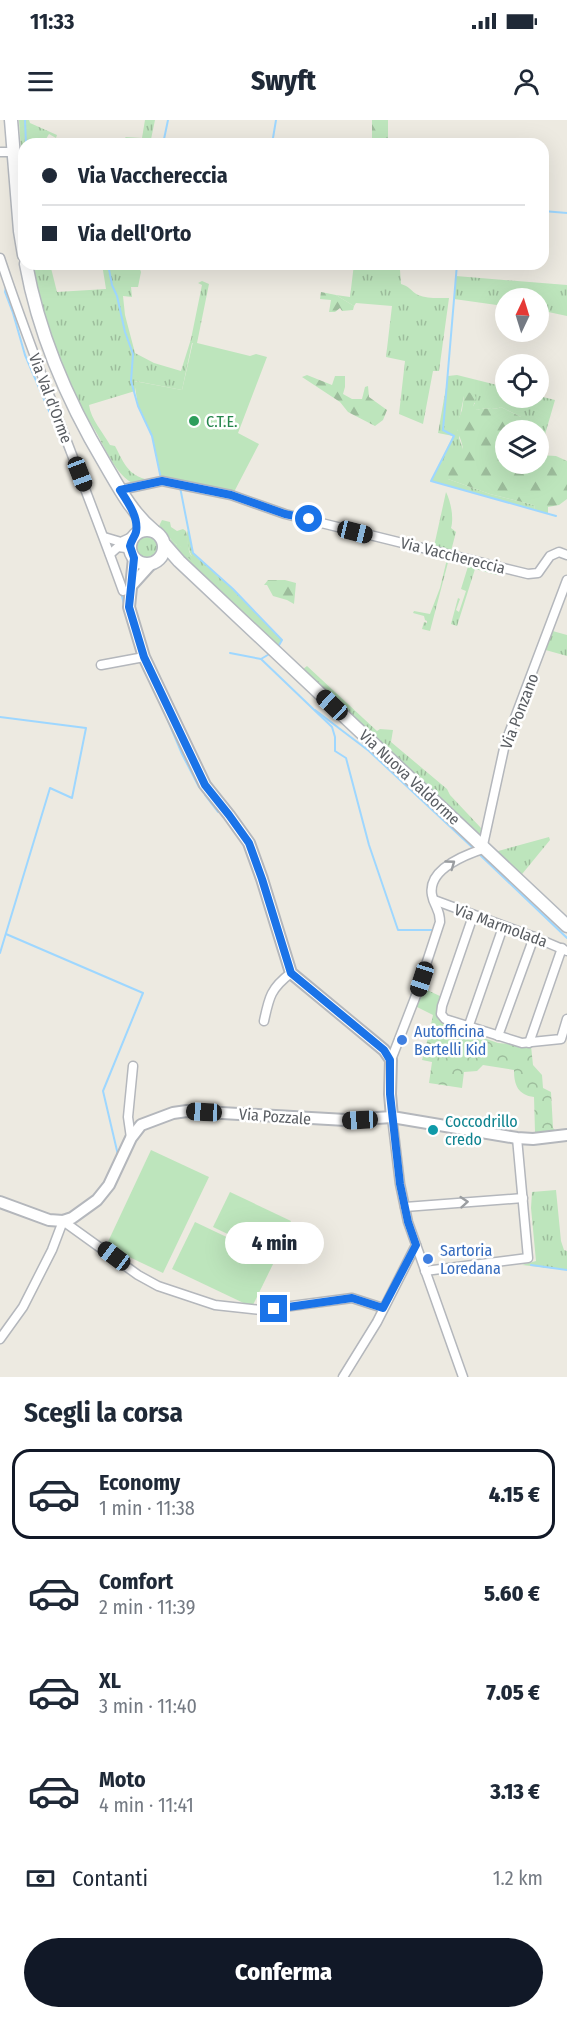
<!DOCTYPE html>
<html lang="it">
<meta charset="utf-8">
<style>
body{margin:0;font-family:"Fira Sans Condensed",sans-serif;background:#f2f2f3;color:#1f2937;height:100vh;display:flex;flex-direction:column;font-size:22px;white-space:nowrap}
*{box-sizing:border-box;margin:0}
p{font-size:20px;color:#747a83}
.icon{flex:none;width:33px;height:33px;fill:none;stroke:currentColor;stroke-width:2;stroke-linecap:round;stroke-linejoin:round}
.map{position:relative;height:1257px;overflow:hidden}
.details{display:flex;flex-direction:column;background:#fff;flex:1}
.details>*{flex:none}
.hud{position:absolute;left:18px;top:18px;width:531px;height:132px;border-radius:18px;box-shadow:0 6px 24px #0002;display:grid;align-content:center;height:132px;padding:0 24px;background:#fff}
.needle{width:39px;rotate:4deg}
.tools{position:absolute;left:495px;top:168px;display:grid;gap:12px}
.tools a{display:grid;place-items:center;width:54px;height:54px;border-radius:50%;background:#fff;box-shadow:0 6px 24px #0002;font-size:30px}
.end{position:absolute;width:27px;height:27px;margin:-14px;border:8px solid #1a73e8;background:#fff;box-shadow:0 0 0 3px #fff}
.from{border-radius:50%}
.bubble{position:absolute;height:42px;border-radius:21px;background:#fff;box-shadow:0 6px 24px #0002;font-size:20px;font-weight:800;line-height:42px;text-align:center}
.car{position:absolute;width:18px;height:36px;margin:-18px -9px;border-radius:8px;box-shadow:0 0 4px 2px #0007;background:linear-gradient(#222 24%,#8ab4d8 0 40%,#222 0 76%,#8ab4d8 0 86%,#222 0)}
.hud b{display:flex;align-items:center;gap:21px;height:57px;font-size:22px}
.hud b+b{border-top:2px solid #e0e1e3}
.hud i{width:15px;height:15px;background:#1f2937}
ul{padding:0;list-style:none}
li{display:flex;align-items:center;gap:18px;height:90px;margin:0 12px 9px;padding:0 12px;border:3px solid transparent;border-radius:18px}
li div{flex:1}
li b{display:block;font-size:22px}
li em{font-style:normal;font-weight:800}
li.selected{border-color:#111827}
li>.icon{width:54px;height:54px;stroke-width:1.5}
h2{padding:0 24px;font-size:27px;line-height:72px}
.pay{display:flex;align-items:center;gap:15px;height:66px;padding:0 24px;font-size:22px}
.pay p{margin-inline-start:auto}
.button{display:flex;gap:12px;margin-top:auto;padding:12px 24px}
.button a{flex:1;height:69px;border-radius:36px;background:#111827;color:#fff;font-size:24px;font-weight:800;line-height:69px;text-align:center}
.status{display:flex;justify-content:space-between;align-items:center;height:42px;padding:0 30px;background:#fff;direction:ltr}
.status svg{height:16px;fill:currentColor}
header{display:flex;justify-content:space-between;align-items:center;height:78px;padding:0 24px;background:#fff;font-size:27px;font-weight:800}
.map>svg:first-child{display:block}
</style>
<div class="status"><b>11:33</b><svg viewBox="0 0 49 12"><path d="M0 12V9h3v3zM5 12V6h3v6zM10 12V3h3v9zM15 12V0h3v12zM26 1h20v11H26zM47 4h2v5h-2z"/></svg></div>
<header><svg class="icon" aria-label="menu" viewBox="0 0 24 24"><path d="M4 6h16M4 12h16M4 18h16"/></svg>Swyft<svg class="icon" aria-label="person" viewBox="0 0 24 24"><circle cx="12" cy="8" r="4"/><path d="M4 21q1-7 8-7t8 7"/></svg></header>
<div class="map">
<svg width="567" height="1257" viewBox="0 0 567 1257">
<defs>
<pattern id="grass-tufts" width="24" height="20" patternUnits="userSpaceOnUse" patternTransform="scale(1.5)"><rect width="24" height="20" fill="#bde5bc"/><path d="M3 7l-1-3M5 7V3M7 7l1-3M15 17l-1-3M17 17v-4M19 17l1-3" fill="none" stroke="#9dbd9c"/></pattern>
<pattern id="forest-firs" width="22" height="20" patternUnits="userSpaceOnUse" patternTransform="scale(1.5)"><rect width="22" height="20" fill="#bde5bc"/><path d="M5 1l3.5 6h-7zM16 11l3.5 6h-7z" fill="#9dbd9c"/></pattern>
<pattern id="park-crowns" width="20" height="18" patternUnits="userSpaceOnUse" patternTransform="scale(1.5)"><rect width="20" height="18" fill="#bde5bc"/><path d="M2 6a3 3 0 1 1 6 0M12 15a3 3 0 1 1 6 0" fill="none" stroke="#9dbd9c"/></pattern>
</defs>
<rect width="100%" height="100%" fill="#edeae1"/>
<g fill="url(#grass-tufts)">
<polygon points="19,0 29,0 30,3 57,15 56,18 49,14 46,19 55,24 24,24 24,77"/>
<polygon points="145,0 155,0 150,24 129,22 125,17 142,18"/>
<path d="M32,144H50L57,172L106,169L102,144H138L141,152L138,167H131L132,177L123,176L125,195L135,233L154,243L181,251L191,219L202,165L198,163L202,161L209,164L197,223H192L182,270L135,261V271L89,285C91,300 103,312 110,325L115,326C123,341 127,354 145,359V361L132,363C112,350 105,326 93,307C62,257 45,201 32,144Z"/>
<path d="M354,144H403L400,150L401,164C409,166 411,171 418,175C427,179 439,178 449,178L439,251H433L423,304L399,294L405,241L386,237L392,186L356,183L354,186L336,175L350,177Z"/>
<polygon points="456,156 567,165 567,196 539,190 538,178 512,178 512,176 508,176 507,178 505,179 504,186 454,179"/>
<path d="M457,255L505,267L506,278H538L539,276L555,280L539,335L538,310H523L527,309L534,310L531,301L525,306L521,302V297L501,287C493,291 486,287 477,290L472,288L475,283L464,276L457,310L460,313L459,318L463,329L448,359L490,374L534,385L535,390L431,361L453,316L438,313L448,256Z"/>
<path d="M446,372C451,382 454,398 451,408L456,412L430,511L422,509L424,502L427,503V501L425,500L424,496L413,493L414,491L430,494L440,468L448,435L433,431Z"/>
<path d="M188,410L193,433L233,469L282,520L278,527C253,503 229,479 204,455C190,443 177,437 170,418L177,425H179L192,436C188,430 185,416 188,410Z"/>
<circle cx="147" cy="427" r="13"/>
<polygon points="470,440 499,447 497,455 475,449 457,506 451,504 458,478 460,479 456,490 459,492 466,471 461,469"/>
<polygon points="549,510 567,515 567,536 542,529"/>
<polygon points="307,546 377,611 380,609 393,610 391,622 447,669 450,675 481,708 484,709 481,714 475,713 302,550"/>
<polygon points="549,717 550,720 518,759 491,733"/>
<polygon points="556,1070 561,1121 564,1130 567,1131 567,1150 522,1145 536,1141 531,1088 532,1072"/>
</g>
<g fill="url(#forest-firs)">
<polygon points="372,0 388,0 388,24 382,24 381,20 378,23 372,24"/>
<polygon points="321,172 336,175 354,186 353,190 342,191 340,188 335,192 329,192 331,180 320,179"/>
<polygon points="307,255 332,265 335,256 345,256 345,267 343,274 352,279 362,279 365,267 368,266 369,277 387,290 383,300 375,306 348,292 340,282 302,257"/>
<path d="M468,272L475,275L476,278L473,287L477,290C485,287 493,291 501,287L521,297V302L524,306L528,299L531,301L535,310H506V344H538L539,335L556,336L567,341V379L559,385L548,387V394L535,390L534,385L490,374L448,359L449,348L453,333L463,329C462,321 458,314 456,306L462,290L464,276Z"/>
<path d="M162,400L170,402L171,407L177,411L183,409L186,411L189,431L193,441L183,434L181,427C172,424 168,412 158,408Z"/>
<polygon points="268,460 285,460 296,463 294,484 287,480 273,476 267,465 264,465"/>
</g>
<path fill="url(#park-crowns)" d="M423,868L444,878L443,904L498,923L531,926L533,945L542,955L543,968L551,972L553,1008L557,1012H535L534,977C518,975 514,965 514,950L483,945L477,951L464,952L462,968L429,963L432,942L422,940L428,918L431,919L433,910L430,909L433,895L417,887Z"/>
<g fill="#bde5bc">
<polygon points="193,222 250,236 256,234 267,237 238,313 259,324 234,372 161,359 152,316 138,286 134,261 182,270"/>
<polygon points="151,1030 209,1057 163,1153 106,1126"/>
<polygon points="230,1072 291,1101 274,1136 213,1107"/>
<polygon points="195,1102 275,1140 252,1187 172,1149"/>
</g>
<g fill="none" stroke-linecap="round" stroke-linejoin="round">
<g stroke="#9ed7ff" stroke-width="2">
<polyline points="25,0 26,24"/>
<polyline points="163,24 168,0"/>
<polyline points="272,24 276,0"/>
<polyline points="543,91 567,93"/>
<polyline points="108,144 112,165 117,176 125,212 133,234 131,261 138,286 152,316 161,359"/>
<polyline points="457,144 443,310 454,316 431,361 556,396"/>
<polyline points="6,167 5,172 13,193 25,235 68,335"/>
<polyline points="180,367 193,433 233,469 282,520 278,527"/>
<polyline points="121,472 124,484"/>
<polyline points="230,533 261,539 332,607 335,617 335,631 346,638 369,725 398,810 433,810"/>
<polyline points="261,539 271,533"/>
<polyline points="143,548 150,561"/>
<polyline points="315,590 369,631 473,728"/>
<polyline points="164,591 182,634 199,667"/>
<polyline points="0,597 86,608 72,678 50,668 0,833"/>
<polyline points="205,675 218,692"/>
<polyline points="479,734 567,818"/>
<polyline points="6,814 143,873 103,971 118,1035"/>
<polyline points="531,1145 567,1150"/>
</g>
<defs>
<g id="minor">
<polyline points="0,32 12,32"/>
<path d="M0,138C37,250 83,359 123,471"/>
<polyline points="120,370 162,361 231,375 285,394 528,454 538,453 550,436 559,432 567,435"/>
<polyline points="104,417 121,422 134,416"/>
<polyline points="110,434 118,427 126,428 130,431"/>
<polyline points="101,545 144,537"/>
<polyline points="483,725 505,624 567,460"/>
<polyline points="434,780 534,817 567,831"/>
<polyline points="473,796 442,886 441,894 445,899 522,923 561,919 567,899"/>
<path d="M264,901C269,877 271,868 291,853"/>
<polyline points="469,905 503,807"/>
<polyline points="498,916 534,817"/>
<polyline points="529,923 562,828"/>
<path d="M391,940L415,878L440,802C440,788 434,787 432,775C427,749 467,734 486,728"/>
<polyline points="392,997 400,1064 408,1102 463,1257"/>
<polyline points="131,1018 128,997 133,946"/>
<polyline points="405,1087 523,1078"/>
<polyline points="425,1151 528,1138 517,1018"/>
<polyline points="0,1219 23,1187 52,1130 63,1101 138,1155 158,1166 215,1185 261,1190 352,1178 383,1188"/>
<polyline points="343,1257 377,1202 416,1125"/>
</g>
<g id="tertiary">
<polyline points="134,438 129,487 144,537 205,665 229,695 249,723 262,759 291,853 384,930 391,940 390,974 392,997"/>
<polyline points="132,465 150,445"/>
<polyline points="0,1082 49,1100 63,1101 72,1098 97,1080 109,1065 131,1018 141,1005 173,993 187,991 346,1000 392,997 517,1018 533,1019 567,1015"/>
</g>
<g id="secondary">
<polyline points="11,0 20,111 24,135"/>
<path d="M26,144C39,216 68,282 105,344C119,368 132,393 154,411"/>
<circle cx="147" cy="427" r="17"/>
<polyline points="165,425 179,441 567,806"/>
</g>
</defs>
<use href="#minor" stroke="#b4b7bc" stroke-width="11"/>
<use href="#tertiary" stroke="#b4b7bc" stroke-width="14"/>
<use href="#secondary" stroke="#b4b8be" stroke-width="15"/>
<use href="#minor" stroke="#fff" stroke-width="8"/>
<use href="#tertiary" stroke="#fff" stroke-width="10"/>
<use href="#secondary" stroke="#fff" stroke-width="12"/>
</g>
<defs><path id="oneway-chevron" d="M-2-3.5L2.5 0L-2 3.5" fill="none" stroke-width="1.6" stroke-linecap="round" stroke-linejoin="round" transform="scale(1.5)"/></defs>
<g stroke="#9b9ea1">
<use href="#oneway-chevron" transform="translate(451 744) rotate(-36)"/>
<use href="#oneway-chevron" transform="translate(464 1082) rotate(-5)"/>
</g>
<g fill="none" stroke-linecap="round" stroke-linejoin="round">
<path stroke="#1a73e8" stroke-width="8" d="M274,1189L352,1178L383,1188L416,1125L408,1102L400,1064L390,974V940L384,930L291,853L262,759L249,723L229,695L205,665L144,537L129,487L134,438L130,426C131,421 135,416 136,412C139,397 127,381 120,370L162,361L231,375L285,394L309,399"/>
</g>
<circle fill="#2e9e5b" stroke="#fff" stroke-width="2" cx="194" cy="301" r="6"/>
<g fill="#3f7fe0" stroke="#fff" stroke-width="2">
<circle cx="402" cy="920" r="6"/>
<circle cx="428" cy="1139" r="6"/>
</g>
<circle fill="#0f9aa8" stroke="#fff" stroke-width="2" cx="433" cy="1010" r="6"/>
<g text-anchor="middle" stroke-width="5" stroke-linejoin="round" paint-order="stroke">
<g font-size="16" fill="#595d62" stroke="#fff">
<text transform="translate(51 278) rotate(69)" y="6">Via Val d'Orme</text>
<text transform="translate(453 435) rotate(14)" y="6">Via Vacchereccia</text>
<text transform="translate(519 591) rotate(-69)" y="6">Via Ponzano</text>
<text transform="translate(410 657) rotate(43)" y="6">Via Nuova Valdorme</text>
<text transform="translate(501 805) rotate(20)" y="6">Via Marmolada</text>
<text transform="translate(275 996) rotate(4)" y="6">Via Pozzale</text>
</g>
<g font-size="16" fill="#27864d" stroke="#fff" text-anchor="start">
<text x="206" y="307">C.T.E.</text>
</g>
<g font-size="16" fill="#366cbe" stroke="#fff" text-anchor="start">
<text x="414" y="917">Autofficina<tspan x="414" dy="18">Bertelli Kid</tspan></text>
<text x="440" y="1136">Sartoria<tspan x="440" dy="18">Loredana</tspan></text>
</g>
<g font-size="16" fill="#0d838f" stroke="#fff" text-anchor="start">
<text x="445" y="1007">Coccodrillo<tspan x="445" dy="18">credo</tspan></text>
</g>
</g>
</svg>
<div class="tools">
<a><svg class="needle" viewBox="-14 -14 28 28"><path d="M0-13l5 13h-10z" fill="#e53935"/><path d="M0 13l5-13h-10z" fill="#747a83"/></svg></a>
<a><svg class="icon" aria-label="locate" viewBox="0 0 24 24"><circle cx="12" cy="12" r="6"/><path d="M12 2v4M12 18v4M2 12h4M18 12h4"/></svg></a>
<a><svg class="icon" aria-label="layers" viewBox="0 0 24 24"><path d="M12 4l9 5-9 5-9-5zM3 14l9 5 9-5"/></svg></a>
</div>
<i class="end from" style="left:309px;top:399px"></i>
<i class="end" style="left:274px;top:1189px"></i>
<div class="bubble" style="left:225px;top:1102px;width:99px">4 min</div>
<i class="car" style="left:80px;top:354px;rotate:159deg"></i>
<i class="car" style="left:355px;top:412px;rotate:104deg"></i>
<i class="car" style="left:332px;top:585px;rotate:313deg"></i>
<i class="car" style="left:422px;top:859px;rotate:198deg"></i>
<i class="car" style="left:204px;top:992px;rotate:273deg"></i>
<i class="car" style="left:360px;top:1000px;rotate:267deg"></i>
<i class="car" style="left:114px;top:1136px;rotate:307deg"></i>
<div class="hud">
<b><i class="from"></i>Via Vacchereccia</b>
<b><i></i>Via dell'Orto</b>
</div>
</div>
<section class="details">
<h2>Scegli la corsa</h2>
<ul>
<li class="selected"><svg class="icon" aria-label="car" viewBox="0 0 24 24"><path d="M5 17H2v-5l4-1 3-4h7l3 4 3 1v5h-3M9 17h6M6 11h13"/><circle cx="7" cy="17" r="2"/><circle cx="17" cy="17" r="2"/></svg><div><b>Economy</b><p>1 min · 11:38</p></div><em>4.15 €</em></li>
<li><svg class="icon" aria-label="car" viewBox="0 0 24 24"><path d="M5 17H2v-5l4-1 3-4h7l3 4 3 1v5h-3M9 17h6M6 11h13"/><circle cx="7" cy="17" r="2"/><circle cx="17" cy="17" r="2"/></svg><div><b>Comfort</b><p>2 min · 11:39</p></div><em>5.60 €</em></li>
<li><svg class="icon" aria-label="car" viewBox="0 0 24 24"><path d="M5 17H2v-5l4-1 3-4h7l3 4 3 1v5h-3M9 17h6M6 11h13"/><circle cx="7" cy="17" r="2"/><circle cx="17" cy="17" r="2"/></svg><div><b>XL</b><p>3 min · 11:40</p></div><em>7.05 €</em></li>
<li><svg class="icon" aria-label="car" viewBox="0 0 24 24"><path d="M5 17H2v-5l4-1 3-4h7l3 4 3 1v5h-3M9 17h6M6 11h13"/><circle cx="7" cy="17" r="2"/><circle cx="17" cy="17" r="2"/></svg><div><b>Moto</b><p>4 min · 11:41</p></div><em>3.13 €</em></li>
</ul>
<div class="pay"><svg class="icon" aria-label="cash" viewBox="0 0 24 24"><path d="M3 7h18v10H3z"/><circle cx="12" cy="12" r="2"/></svg>Contanti<p>1.2 km</p></div>
<div class="button"><a>Conferma</a></div>
</section>
